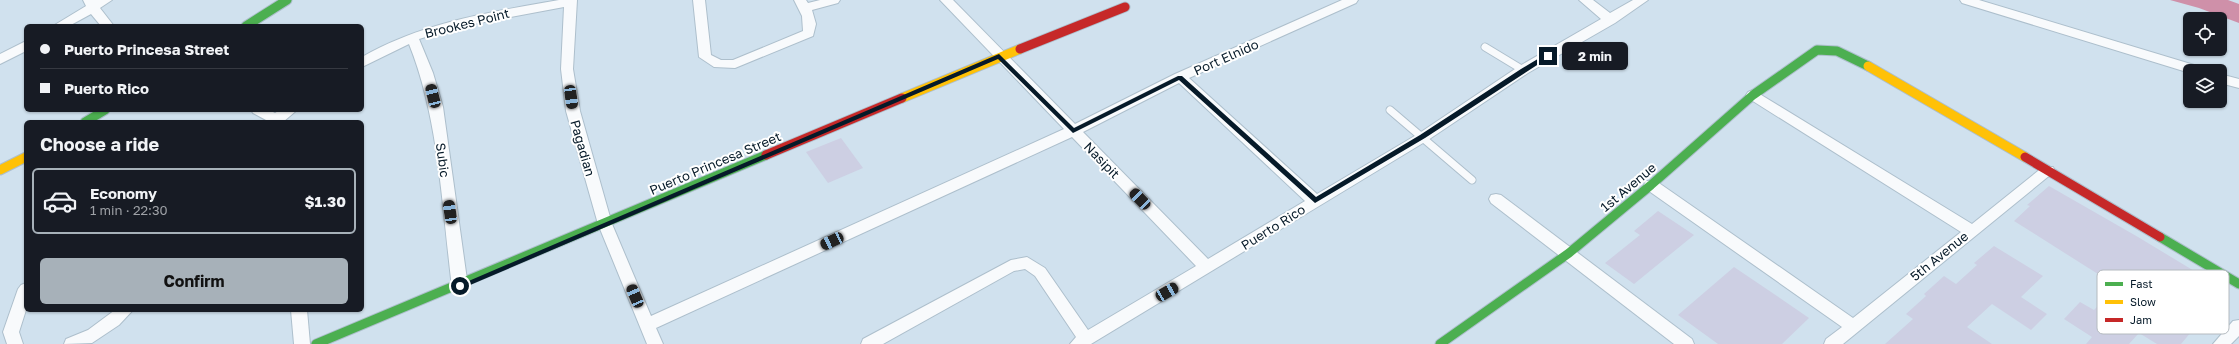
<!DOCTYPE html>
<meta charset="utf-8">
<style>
body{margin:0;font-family:"Golos Text",sans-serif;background:#242831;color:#f1f3f6;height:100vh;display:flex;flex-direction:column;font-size:15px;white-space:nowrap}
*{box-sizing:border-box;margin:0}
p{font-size:13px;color:#9ea1a6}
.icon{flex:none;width:22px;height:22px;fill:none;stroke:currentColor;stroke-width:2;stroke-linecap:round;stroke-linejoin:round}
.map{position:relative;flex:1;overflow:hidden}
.panel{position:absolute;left:24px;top:120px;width:340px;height:192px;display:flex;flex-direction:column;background:#171b24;border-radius:6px;box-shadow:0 1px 3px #0004}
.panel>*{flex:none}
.guide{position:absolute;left:24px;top:24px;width:340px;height:88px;border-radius:6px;box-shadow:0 1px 3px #0004;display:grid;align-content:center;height:88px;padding:0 16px;background:#171b24}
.tools{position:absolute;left:2183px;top:12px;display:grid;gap:8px}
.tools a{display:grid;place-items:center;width:44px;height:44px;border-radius:6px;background:#171b24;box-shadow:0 1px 3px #0004;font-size:20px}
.end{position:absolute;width:18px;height:18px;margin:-9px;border:5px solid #061a29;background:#fff;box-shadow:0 0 0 2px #fff}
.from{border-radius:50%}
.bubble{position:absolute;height:28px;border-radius:6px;background:#171b24;box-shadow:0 1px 3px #0004;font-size:13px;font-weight:700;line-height:28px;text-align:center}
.car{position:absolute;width:12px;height:24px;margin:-12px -6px;border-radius:5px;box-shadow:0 0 3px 1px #0007;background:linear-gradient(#222 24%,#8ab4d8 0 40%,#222 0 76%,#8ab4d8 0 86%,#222 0)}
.guide b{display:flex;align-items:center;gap:14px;height:38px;font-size:15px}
.guide b+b{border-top:1px solid #363941}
.guide i{width:10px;height:10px;background:#f1f3f6}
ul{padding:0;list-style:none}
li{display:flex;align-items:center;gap:12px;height:66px;margin:0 8px 6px;padding:0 8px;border:2px solid #363941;border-radius:6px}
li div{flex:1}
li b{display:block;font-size:15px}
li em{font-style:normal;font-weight:700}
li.selected{border-color:#a7b1b9}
li>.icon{width:36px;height:36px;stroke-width:1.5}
h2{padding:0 16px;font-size:18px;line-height:48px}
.primary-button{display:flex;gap:8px;margin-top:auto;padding:8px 16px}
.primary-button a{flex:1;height:46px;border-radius:6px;background:#a7b1b9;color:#111;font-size:16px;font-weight:700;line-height:46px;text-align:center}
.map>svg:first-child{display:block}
</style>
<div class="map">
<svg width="2239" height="344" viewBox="0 0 2239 344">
<rect width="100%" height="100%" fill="#d0e1ee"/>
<polygon fill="#cf90a9" points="2170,0 2228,0 2239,4 2239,23 2199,8"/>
<g fill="#cdcfe3">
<polygon points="841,138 863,168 828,183 806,152"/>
<polygon points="2049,186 2138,237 2229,292 2210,314 2207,313 2181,344 2157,344 2139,333 2129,344 2086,344 2092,337 2064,319 2080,302 2094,310 2117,286 2014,221 2030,206 2027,205"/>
<polygon points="1658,211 1694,235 1634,284 1605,263 1640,235 1634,231"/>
<polygon points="1994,246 2043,276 2021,297 2047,314 2031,330 1992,304 1967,327 1992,344 1885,344 1913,319 1906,314 1926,296 1924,294 1944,276 1956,284 1977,265 1974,263"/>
<polygon points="1734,267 1774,294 1809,318 1782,344 1718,344 1678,315"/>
</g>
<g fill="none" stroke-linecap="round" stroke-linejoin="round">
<defs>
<g id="lane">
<polyline points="1485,47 1523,70"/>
<polyline points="1390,110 1472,180"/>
</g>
<g id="street">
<polygon points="83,0 112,0 100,8 114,26 101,26 91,14 69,26 53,26 86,6"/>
<path d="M559,0H577L573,69L580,111L612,224L651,316L1064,129L940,0H953L1075,124L1175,74L1342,0H1358L1356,3L1189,78L1317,194L1418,134L1518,67L1601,19L1579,0H1593L1610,13L1633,0H1648L1615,23L1528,73L1428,140L1091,344H1070L1076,337L1035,276L1025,269L1014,271L883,344H861L863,339L1011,260L1027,257L1045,268L1088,330L1196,266L1072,137L656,328L663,344H647L598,224L566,111L561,69L564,7L463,26L419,39L433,73L443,107L468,287L465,291L460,293L455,291L452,287C442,208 439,118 409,44L362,67V57C423,22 491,12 559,0ZM1179,83L1305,201L1208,259L1083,132Z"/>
<polygon points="693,0 705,0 711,55 721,60 733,60 803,31 802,16 794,0 806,0 808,3 820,0 840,0 838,3 812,10 816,24 813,36 735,68 714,67 699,57"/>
<polygon points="1960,0 1979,0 2204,68 2205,71 2190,71 2190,73 1962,3"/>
<polygon points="26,41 26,51 0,64 0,54"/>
<polygon points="2220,74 2239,79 2239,88 2220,83"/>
<polygon points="1753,90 1972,224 2043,167 2053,167 2055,171 1843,344 1824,344 1826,339 1842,327 1646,189 1644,185 1646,181 1656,181 1853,318 1961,232 1748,98 1746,95 1748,92"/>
<polygon points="251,110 269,110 275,113 280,110 297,110 283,122 264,122 266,120 253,113"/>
<polygon points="1496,194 1501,195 1692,339 1694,344 1674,344 1491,203 1489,199 1491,195"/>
<polygon points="26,283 26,310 19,332 23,344 7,344 3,332 18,289 21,285"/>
<polygon points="115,310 133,310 119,325 92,343 64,344 66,339 88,330"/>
<polygon points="291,310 307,310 310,344 294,344"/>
<polygon points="2239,320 2239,336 2231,344 2213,344 2233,321"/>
</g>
<g id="fast">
<polyline points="246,26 287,0"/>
<polyline points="85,122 105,110"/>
<polyline points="2160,237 2239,284"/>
<polyline points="316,344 766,155"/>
<polyline points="1440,344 1569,253 1651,185 1753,95 1817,50 1837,51 1868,66"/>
</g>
<g id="slow">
<polyline points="1868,66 2025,157"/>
<polyline points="902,98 1020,49"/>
<polyline points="0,170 26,157"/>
</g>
<g id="jam">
<polyline points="1020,49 1125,7"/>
<polyline points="766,155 902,98"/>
<polyline points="2025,157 2160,237"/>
</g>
</defs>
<use href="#lane" stroke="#adbfcc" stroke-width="9"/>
<use href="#street" stroke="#adbfcc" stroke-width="2"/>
<use href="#fast" stroke="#adbfcc" stroke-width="11"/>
<use href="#slow" stroke="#adbfcc" stroke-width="11"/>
<use href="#jam" stroke="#adbfcc" stroke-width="11"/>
<use href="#lane" stroke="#f8fafc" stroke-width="7"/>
<use href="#street" fill="#f8fafc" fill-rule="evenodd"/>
<use href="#fast" stroke="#4caf50" stroke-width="9"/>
<use href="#slow" stroke="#ffc107" stroke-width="9"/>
<use href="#jam" stroke="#c62828" stroke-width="9"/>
</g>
<polygon fill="#061a29" points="999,54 1074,128 1178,76 1182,76 1316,197 1420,135 1521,69 1546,54 1551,56 1425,138 1315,203 1179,80 1073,133 998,59 463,288 457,286"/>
<g text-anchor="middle" stroke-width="4" stroke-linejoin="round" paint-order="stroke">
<g font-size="13" fill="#061a29" stroke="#fff">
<text transform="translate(467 23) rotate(-14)" y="5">Brookes Point</text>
<text transform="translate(1226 57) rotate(-24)" y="5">Port Elnido</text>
<text transform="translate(583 148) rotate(74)" y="5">Pagadian</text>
<text transform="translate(443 160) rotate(82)" y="5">Subic</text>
<text transform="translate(1102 160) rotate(46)" y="5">Nasipit</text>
<text transform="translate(715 163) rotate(-23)" y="5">Puerto Princesa Street</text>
<text transform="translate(1628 187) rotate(-40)" y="5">1st Avenue</text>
<text transform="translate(1273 227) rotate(-32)" y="5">Puerto Rico</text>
<text transform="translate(1939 256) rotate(-39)" y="5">5th Avenue</text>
</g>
</g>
<rect x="2097" y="270" width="132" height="64" rx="6" fill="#fff" stroke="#b4babf" stroke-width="1"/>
<rect x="2105" y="282" width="18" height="4" fill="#4caf50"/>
<rect x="2105" y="300" width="18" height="4" fill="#ffc107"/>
<rect x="2105" y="318" width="18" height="4" fill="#c62828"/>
<g font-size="11" fill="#061a29">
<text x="2130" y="288">Fast</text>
<text x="2130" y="306">Slow</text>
<text x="2130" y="324">Jam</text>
</g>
</svg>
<div class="tools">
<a><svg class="icon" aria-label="locate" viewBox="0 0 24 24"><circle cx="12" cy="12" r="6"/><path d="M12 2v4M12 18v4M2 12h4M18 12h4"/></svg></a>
<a><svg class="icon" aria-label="layers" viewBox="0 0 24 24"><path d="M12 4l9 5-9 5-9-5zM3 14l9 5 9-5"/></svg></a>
</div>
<i class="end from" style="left:460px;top:286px"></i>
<i class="end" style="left:1548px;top:56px"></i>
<div class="bubble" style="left:1562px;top:42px;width:66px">2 min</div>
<i class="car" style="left:433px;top:96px;rotate:346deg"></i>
<i class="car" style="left:571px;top:97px;rotate:172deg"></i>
<i class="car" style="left:1140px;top:199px;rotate:316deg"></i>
<i class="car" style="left:450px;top:212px;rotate:352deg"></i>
<i class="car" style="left:832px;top:241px;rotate:245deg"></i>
<i class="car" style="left:1167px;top:292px;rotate:60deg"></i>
<i class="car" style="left:635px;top:296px;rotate:337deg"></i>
<div class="guide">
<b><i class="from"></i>Puerto Princesa Street</b>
<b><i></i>Puerto Rico</b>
</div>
<section class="panel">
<h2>Choose a ride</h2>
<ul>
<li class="selected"><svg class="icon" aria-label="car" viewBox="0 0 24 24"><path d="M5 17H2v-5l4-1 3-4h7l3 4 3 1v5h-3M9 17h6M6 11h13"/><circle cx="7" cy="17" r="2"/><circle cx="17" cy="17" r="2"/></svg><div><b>Economy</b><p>1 min · 22:30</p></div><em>$1.30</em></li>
</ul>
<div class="primary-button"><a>Confirm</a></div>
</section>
</div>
